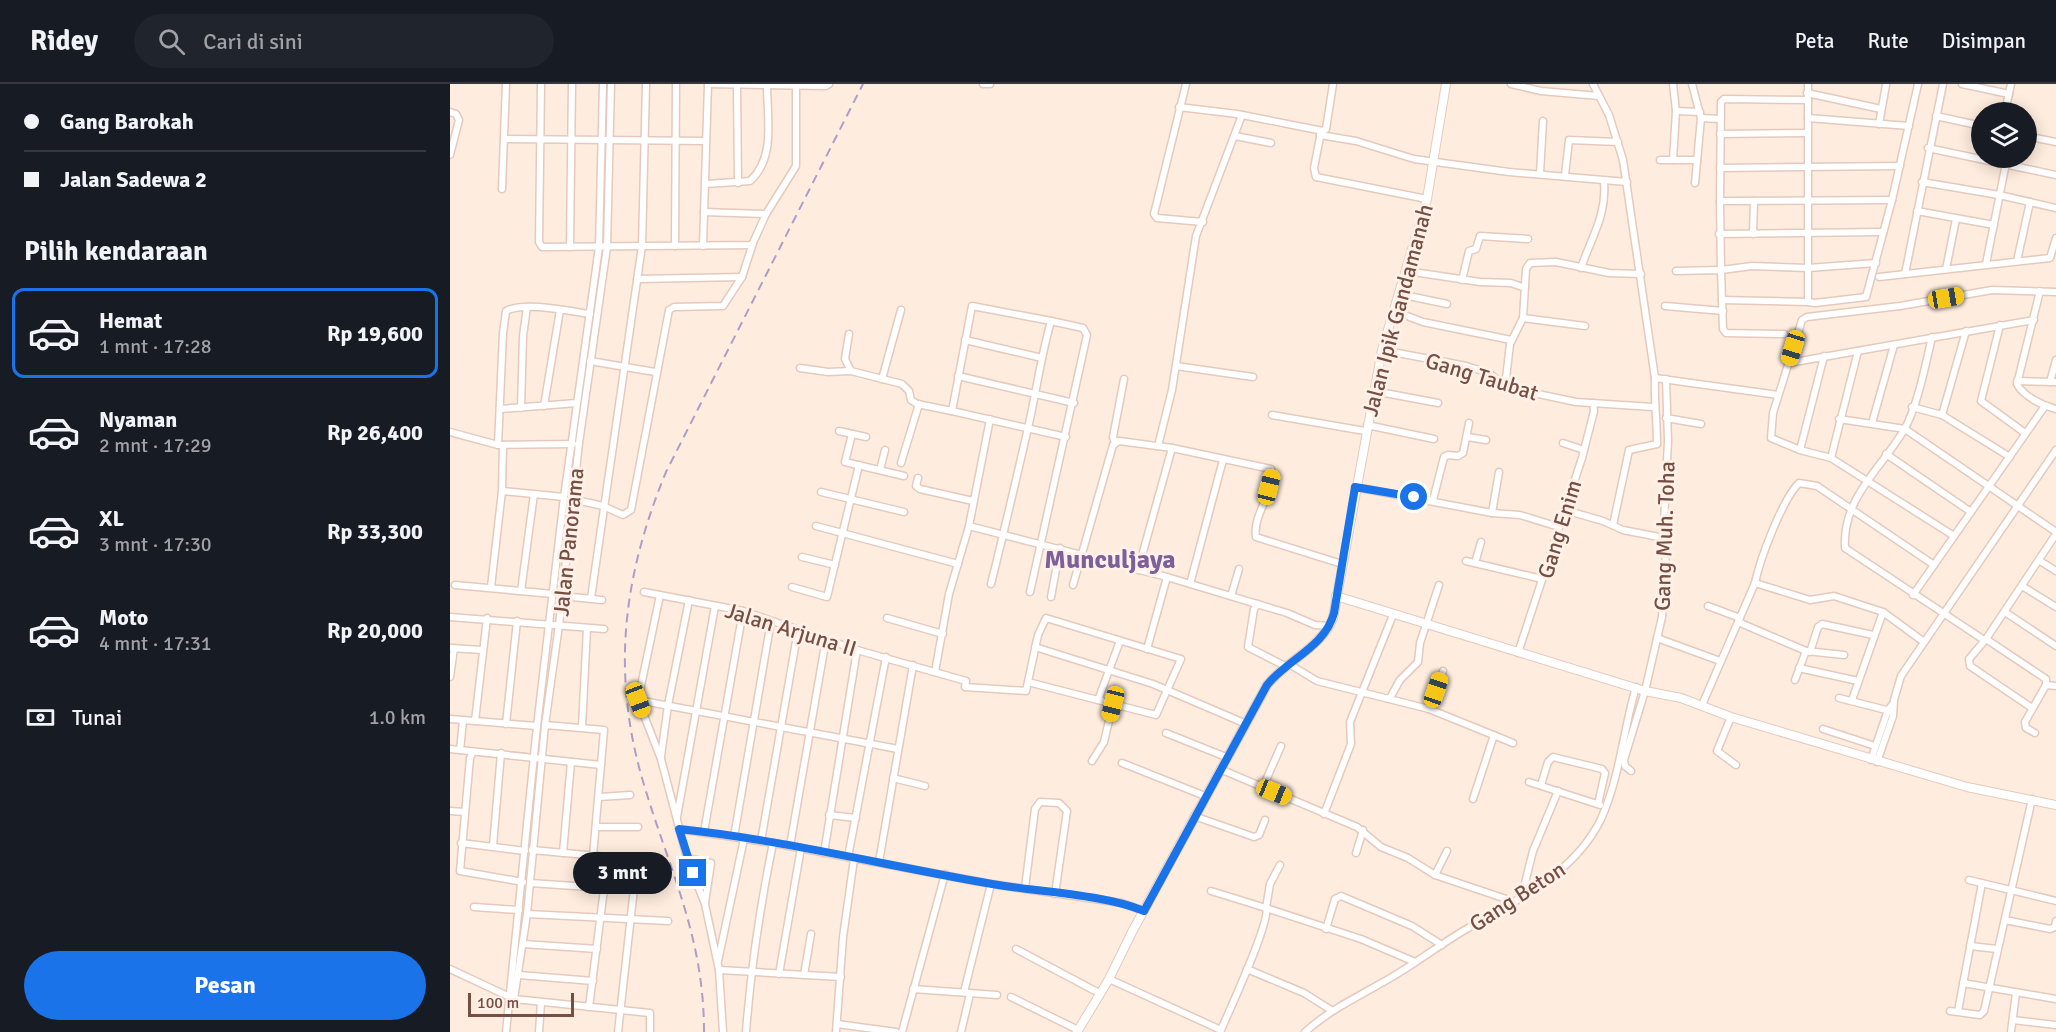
<!DOCTYPE html>
<html lang="id">
<meta charset="utf-8">
<style>
body{margin:0;font-family:Signika,sans-serif;background:#20242c;color:#f1f3f6;height:100vh;display:flex;flex-direction:column;font-size:22px;white-space:nowrap}
*{box-sizing:border-box;margin:0}
p{font-size:20px;color:#9ea1a6}
.icon{flex:none;width:33px;height:33px;fill:none;stroke:currentColor;stroke-width:2;stroke-linecap:round;stroke-linejoin:round}
.map{position:relative;flex:1;overflow:hidden}
.details{display:flex;flex-direction:column;background:#171b24;width:450px}
.details>*{flex:none}
.top-card{display:grid;align-content:center;height:132px;padding:0 24px;background:#171b24}
.tools{position:absolute;left:1521px;top:18px;display:grid;gap:12px}
.tools a{display:grid;place-items:center;width:66px;height:66px;border-radius:50%;background:#171b24;box-shadow:0 3px 15px #0003;font-size:30px}
.scale{position:absolute;left:18px;bottom:15px;width:106px;box-sizing:border-box;padding-left:6px;border:3px solid #764e44;border-top:0;font-size:16px;line-height:21px;white-space:nowrap;color:#764e44;-webkit-text-stroke:4px #fff1e7;paint-order:stroke}
.end{position:absolute;width:27px;height:27px;margin:-14px;border:8px solid #1a73e8;background:#fff;box-shadow:0 0 0 3px #fff}
.from{border-radius:50%}
.bubble{position:absolute;height:42px;border-radius:21px;background:#171b24;box-shadow:0 3px 15px #0003;font-size:20px;font-weight:700;line-height:42px;text-align:center}
.car{position:absolute;width:18px;height:36px;margin:-18px -9px;border-radius:8px;box-shadow:0 0 4px 2px #0007;background:linear-gradient(#f5c518 24%,#345 0 40%,#f5c518 0 76%,#345 0 86%,#f5c518 0)}
.top-card b{display:flex;align-items:center;gap:21px;height:57px;font-size:22px}
.top-card b+b{border-top:2px solid #363941}
.top-card i{width:15px;height:15px;background:#f1f3f6}
ul{padding:0;list-style:none}
li{display:flex;align-items:center;gap:18px;height:90px;margin:0 12px 9px;padding:0 12px;border:3px solid transparent;border-radius:12px}
li div{flex:1}
li b{display:block;font-size:22px}
li em{font-style:normal;font-weight:700}
li.active{border-color:#1a73e8}
li>.icon{width:54px;height:54px;stroke-width:1.5}
h2{padding:0 24px;font-size:27px;line-height:72px}
.pay{display:flex;align-items:center;gap:15px;height:66px;padding:0 24px;font-size:22px}
.pay p{margin-inline-start:auto}
.primary-button{display:flex;gap:12px;margin-top:auto;padding:12px 24px}
.primary-button a{flex:1;height:69px;border-radius:36px;background:#1a73e8;color:#fff;font-size:24px;font-weight:700;line-height:69px;text-align:center}
header{display:flex;align-items:center;gap:36px;box-sizing:border-box;height:84px;padding:0 30px;background:#171b24;border-bottom:2px solid #363941}
header strong{font-size:28px}
nav{display:flex;gap:33px;margin-inline-start:auto;font-size:21px}
.search{width:420px;height:54px;background:#20242c;display:flex;align-items:center;gap:15px;box-sizing:border-box;padding:0 21px;border-radius:33px;color:#9ea1a6;font-size:22px}
main{display:flex;flex:1;min-height:0}
.map>svg:first-child{display:block}
</style>
<header>
<strong>Ridey</strong>
<div class="search"><svg class="icon" aria-label="search" viewBox="0 0 24 24"><circle cx="10" cy="10" r="6"/><path d="M15 15l6 6"/></svg>Cari di sini</div>
<nav><a>Peta</a><a>Rute</a><a>Disimpan</a></nav>
</header>
<main>
<section class="details">
<div class="top-card">
<b><i class="from"></i>Gang Barokah</b>
<b><i></i>Jalan Sadewa 2</b>
</div>
<h2>Pilih kendaraan</h2>
<ul>
<li class="active"><svg class="icon" aria-label="car" viewBox="0 0 24 24"><path d="M5 17H2v-5l4-1 3-4h7l3 4 3 1v5h-3M9 17h6M6 11h13"/><circle cx="7" cy="17" r="2"/><circle cx="17" cy="17" r="2"/></svg><div><b>Hemat</b><p>1 mnt · 17:28</p></div><em>Rp 19,600</em></li>
<li><svg class="icon" aria-label="car" viewBox="0 0 24 24"><path d="M5 17H2v-5l4-1 3-4h7l3 4 3 1v5h-3M9 17h6M6 11h13"/><circle cx="7" cy="17" r="2"/><circle cx="17" cy="17" r="2"/></svg><div><b>Nyaman</b><p>2 mnt · 17:29</p></div><em>Rp 26,400</em></li>
<li><svg class="icon" aria-label="car" viewBox="0 0 24 24"><path d="M5 17H2v-5l4-1 3-4h7l3 4 3 1v5h-3M9 17h6M6 11h13"/><circle cx="7" cy="17" r="2"/><circle cx="17" cy="17" r="2"/></svg><div><b>XL</b><p>3 mnt · 17:30</p></div><em>Rp 33,300</em></li>
<li><svg class="icon" aria-label="car" viewBox="0 0 24 24"><path d="M5 17H2v-5l4-1 3-4h7l3 4 3 1v5h-3M9 17h6M6 11h13"/><circle cx="7" cy="17" r="2"/><circle cx="17" cy="17" r="2"/></svg><div><b>Moto</b><p>4 mnt · 17:31</p></div><em>Rp 20,000</em></li>
</ul>
<div class="pay"><svg class="icon" aria-label="cash" viewBox="0 0 24 24"><path d="M3 7h18v10H3z"/><circle cx="12" cy="12" r="2"/></svg>Tunai<p>1.0 km</p></div>
<div class="primary-button"><a>Pesan</a></div>
</section>
<div class="map">
<svg width="1606" height="948" viewBox="0 0 1606 948">
<rect width="100%" height="100%" fill="#feedde"/>
<g fill="none" stroke-linecap="round" stroke-linejoin="round">
<defs>
<g id="minor">
<polyline points="91,0 89,158 92,163 302,161 316,130 346,82 346,2"/>
<polyline points="258,0 376,2 379,0"/>
<polyline points="533,0 540,0"/>
<polyline points="736,0 704,130 707,134 753,138"/>
<polyline points="1061,0 1091,7 1149,12"/>
<path d="M1143,0L1159,31L1173,76L1205,294C1204,317 1207,337 1207,360L1179,366L1163,441"/>
<polyline points="1242,0 1251,34 1245,99"/>
<polyline points="1358,0 1358,218 1365,219 1416,213 1442,116 1468,0"/>
<polyline points="1512,0 1559,10"/>
<polyline points="287,2 288,99"/>
<polyline points="1357,9 1431,25"/>
<polyline points="1358,16 1274,15 1271,18 1270,117 1442,116"/>
<polyline points="729,23 787,30 873,47 876,45 883,0"/>
<polyline points="1226,27 1250,28"/>
<polyline points="0,28 6,30 9,36 0,71"/>
<polyline points="1555,28 1561,0"/>
<polyline points="1486,32 1532,42"/>
<polyline points="1251,34 1270,35"/>
<polyline points="1358,34 1459,42"/>
<polyline points="1429,40 1436,1"/>
<polyline points="871,48 864,84 866,93 977,115"/>
<polyline points="1270,50 1358,49"/>
<polyline points="870,51 906,57 964,75 1059,88 1177,98"/>
<polyline points="785,52 821,59"/>
<polyline points="1576,52 1606,58"/>
<polyline points="54,55 256,57"/>
<polyline points="1478,64 1606,91"/>
<polyline points="1210,76 1247,76"/>
<polyline points="1223,76 1226,27 1223,0"/>
<polyline points="1270,84 1450,82"/>
<polyline points="1090,89 1093,37"/>
<polyline points="1115,91 1119,56 1168,58"/>
<polyline points="1472,98 1549,111 1606,124"/>
<path d="M256,100L300,97C326,74 317,33 317,1"/>
<polyline points="52,105 56,0"/>
<polyline points="1270,117 1271,186 1302,182 1358,184 1426,179"/>
<polyline points="1467,127 1544,141"/>
<polyline points="254,128 316,130"/>
<polyline points="1269,150 1433,148"/>
<polyline points="1303,150 1304,117"/>
<polyline points="225,162 226,0"/>
<polyline points="253,162 258,0"/>
<polyline points="120,163 122,0"/>
<polyline points="1567,177 1580,118"/>
<polyline points="1536,180 1557,74"/>
<path d="M1131,184C1141,154 1157,131 1154,98"/>
<polyline points="1496,185 1506,135"/>
<polyline points="957,187 1030,198 1061,199 1075,204"/>
<polyline points="1226,187 1271,186 1273,245 1276,249 1334,250"/>
<polyline points="1455,190 1493,0"/>
<polyline points="1429,193 1600,174 1606,154"/>
<polyline points="187,195 292,193"/>
<polyline points="1012,196 1019,167 1026,165 1030,152 1078,155"/>
<path d="M1590,207L1567,300C1573,312 1593,322 1606,325"/>
<polyline points="949,210 997,220"/>
<polyline points="1272,216 1358,218"/>
<polyline points="1215,222 1273,227"/>
<polyline points="944,227 973,238 1061,256"/>
<polyline points="1073,234 1135,242"/>
<polyline points="1550,241 1531,317 1575,349"/>
<polyline points="1516,247 1492,331 1560,373"/>
<polyline points="399,250 395,275 401,287 452,300 459,307 461,316 467,320 502,327"/>
<path d="M1482,253C1476,279 1467,324 1454,346C1431,385 1392,414 1395,464L1534,556"/>
<polyline points="515,256 592,274"/>
<polyline points="932,266 1016,282 1039,289 1055,303 1126,318 1203,323"/>
<polyline points="140,277 205,288"/>
<polyline points="1339,279 1584,236"/>
<polyline points="726,282 803,293"/>
<polyline points="350,284 378,288 401,287"/>
<polyline points="508,292 624,319"/>
<polyline points="1205,294 1328,311"/>
<polyline points="432,295 451,226"/>
<polyline points="1567,297 1606,298"/>
<polyline points="1600,298 1606,276"/>
<polyline points="1055,303 1060,260 1073,234 1076,185 1080,179 1106,178 1159,189 1191,190"/>
<polyline points="924,307 988,319"/>
<polyline points="94,322 110,226"/>
<polyline points="1462,323 1492,331"/>
<polyline points="71,324 73,252 77,223"/>
<polyline points="50,325 127,319"/>
<polyline points="822,331 915,347"/>
<polyline points="1216,334 1251,340"/>
<polyline points="1389,335 1455,345 1606,448"/>
<polyline points="1422,339 1444,261"/>
<polyline points="917,341 984,355"/>
<polyline points="389,347 416,353"/>
<polyline points="0,348 48,361 123,360"/>
<polyline points="402,350 395,378 454,392"/>
<polyline points="1018,353 1036,356"/>
<polyline points="665,359 663,353 674,295"/>
<polyline points="1113,359 1134,366"/>
<path d="M48,361L53,249L56,227C74,217 119,227 140,230"/>
<polyline points="708,362 722,306 746,152 792,31"/>
<polyline points="1350,366 1374,272"/>
<polyline points="1436,370 1521,428"/>
<polyline points="1381,374 1408,267"/>
<polyline points="451,379 469,320"/>
<polyline points="430,386 435,366"/>
<polyline points="468,394 466,402 470,405 523,417"/>
<polyline points="905,403 1042,429 1070,431 1109,443"/>
<polyline points="52,407 114,413"/>
<polyline points="371,408 454,428"/>
<polyline points="122,415 153,422 173,431 181,426 219,226 224,223 273,222 292,193 303,159"/>
<polyline points="983,416 994,373 998,371 1008,372 1013,369 1019,339"/>
<polyline points="1115,426 1153,437 1173,446 1214,454"/>
<polyline points="1042,429 1049,388"/>
<polyline points="366,442 508,480"/>
<polyline points="519,442 717,493 837,529 865,541 879,542"/>
<polyline points="1504,452 1381,374 1350,366 1321,354 1323,329 1352,236 1357,233 1450,222 1542,206 1606,208"/>
<polyline points="352,473 385,481"/>
<polyline points="1016,477 1092,495"/>
<polyline points="1590,477 1606,487"/>
<polyline points="1025,479 1031,458"/>
<polyline points="688,486 722,364"/>
<path d="M1305,499C1310,475 1332,416 1349,399L1367,402L1484,481"/>
<path d="M541,500C554,448 566,396 578,344C586,309 591,272 601,237L522,222L502,327L616,353"/>
<polyline points="740,500 773,376"/>
<polyline points="5,501 103,510"/>
<path d="M623,501L663,361L669,357L722,364L821,385C826,407 802,431 806,453L892,480"/>
<polyline points="1572,502 1606,523"/>
<polyline points="41,503 52,407 53,361"/>
<polyline points="342,503 377,513 409,381"/>
<polyline points="71,507 84,410"/>
<polyline points="194,508 293,527 407,566 516,597 515,603 576,607 588,551 596,534 731,575 706,631 578,598"/>
<polyline points="580,508 637,251 633,244 601,237"/>
<polyline points="210,511 188,616 211,675 237,774 255,820 269,886 273,948"/>
<polyline points="1463,511 1595,322"/>
<polyline points="112,512 152,516"/>
<polyline points="781,512 789,485"/>
<polyline points="601,513 610,464"/>
<polyline points="141,514 192,162 196,0"/>
<polyline points="808,520 804,525 798,563 835,582"/>
<polyline points="1258,522 1290,534"/>
<polyline points="1555,528 1606,562"/>
<polyline points="0,533 154,545"/>
<polyline points="437,534 493,550"/>
<polyline points="1207,554 1270,577"/>
<polyline points="1536,555 1596,595 1596,601 1575,638 1576,644 1585,649"/>
<polyline points="585,563 703,600 794,639"/>
<polyline points="0,564 32,566"/>
<polyline points="697,565 717,493"/>
<polyline points="1356,567 1288,538 1305,499 1360,516 1384,512 1433,528"/>
<polyline points="1360,568 1368,543 1372,540 1423,551"/>
<polyline points="1068,569 1132,374 1144,327 1143,319"/>
<polyline points="839,580 867,597 979,625 1063,659"/>
<polyline points="1349,584 1408,597"/>
<polyline points="485,588 499,510 519,442 540,335"/>
<polyline points="0,593 4,564"/>
<polyline points="1345,596 1356,567 1394,571"/>
<polyline points="1596,601 1606,602"/>
<polyline points="940,614 950,596 968,578 970,559 989,501"/>
<polyline points="1389,614 1440,627"/>
<polyline points="188,616 448,665"/>
<polyline points="648,616 670,557"/>
<polyline points="1402,616 1433,528 1474,558"/>
<polyline points="1252,621 1288,538"/>
<polyline points="1582,624 1520,582 1519,575 1536,555 1606,450"/>
<polyline points="979,625 993,587"/>
<polyline points="1281,633 1267,667 1286,681"/>
<polyline points="0,635 87,642"/>
<polyline points="25,637 37,534"/>
<polyline points="56,640 67,537"/>
<polyline points="95,641 154,646 143,772"/>
<polyline points="132,643 137,544"/>
<polyline points="1373,645 1425,662"/>
<polyline points="716,649 776,673"/>
<polyline points="0,665 151,681"/>
<polyline points="10,666 13,637"/>
<polyline points="23,668 20,674 10,787 73,798"/>
<polyline points="211,672 218,621 239,516"/>
<polyline points="1421,676 1438,626 1443,620"/>
<polyline points="642,677 654,658 663,620"/>
<polyline points="1427,678 1443,632 1444,616 1451,592 1606,366"/>
<polyline points="672,679 755,712"/>
<polyline points="770,685 907,743 931,763 958,774 985,791 1065,818"/>
<polyline points="1181,687 1175,682 1174,676 1195,607 1212,533 1216,487 1214,439 1218,357 1216,295"/>
<polyline points="443,694 475,702"/>
<polyline points="1079,698 1150,721"/>
<polyline points="1091,701 1098,678 1103,673 1152,685 1155,689 1148,720"/>
<polyline points="813,703 831,662"/>
<polyline points="149,713 180,711"/>
<polyline points="1023,715 1044,651"/>
<polyline points="0,727 15,728"/>
<polyline points="874,730 901,660 900,638 943,531"/>
<polyline points="379,731 406,734"/>
<polyline points="744,732 804,753 809,751 815,736"/>
<polyline points="227,733 265,522"/>
<polyline points="146,743 188,743"/>
<polyline points="229,745 323,759 541,800 672,819 694,827"/>
<polyline points="254,748 293,527"/>
<polyline points="284,753 321,537"/>
<polyline points="311,757 348,546"/>
<polyline points="11,759 75,767"/>
<polyline points="43,762 51,669"/>
<polyline points="340,762 376,555"/>
<polyline points="82,766 180,775 187,778 168,948"/>
<polyline points="113,769 121,678"/>
<polyline points="374,769 407,566"/>
<polyline points="906,769 913,746"/>
<polyline points="398,773 436,573"/>
<polyline points="237,774 261,779 255,819"/>
<polyline points="429,778 463,581"/>
<polyline points="985,791 997,767"/>
<polyline points="1519,796 1606,817"/>
<polyline points="80,799 154,804"/>
<polyline points="575,804 585,725 590,718 609,719 617,727 605,810"/>
<polyline points="761,807 816,824 820,800 830,781"/>
<polyline points="1072,811 1083,767 1108,707"/>
<polyline points="24,823 69,826"/>
<polyline points="77,830 218,837"/>
<polyline points="1555,836 1600,845 1605,843 1606,837"/>
<polyline points="876,845 885,815 891,812 962,842 992,861"/>
<polyline points="73,860 147,865"/>
<polyline points="1520,862 1547,865"/>
<polyline points="566,865 649,909"/>
<polyline points="268,877 294,755"/>
<polyline points="0,885 64,915 200,929 200,948"/>
<polyline points="797,885 854,909 881,926"/>
<polyline points="269,886 391,893"/>
<polyline points="329,890 351,764"/>
<polyline points="69,891 143,897"/>
<polyline points="354,891 361,850"/>
<path d="M659,895L771,946C779,927 821,837 816,824L911,855L965,878"/>
<polyline points="1513,899 1606,915"/>
<polyline points="463,905 547,911"/>
<polyline points="514,908 541,800"/>
<polyline points="561,913 628,946"/>
<polyline points="64,915 77,830 95,641 109,541 129,359 157,163 161,0"/>
<polyline points="139,923 158,774"/>
<polyline points="1500,927 1530,931 1534,927 1582,715"/>
<polyline points="1508,927 1532,799"/>
<polyline points="1563,936 1606,941"/>
<polyline points="387,940 446,948"/>
<polyline points="56,948 87,642 114,413 149,163 153,0"/>
<polyline points="89,948 91,918"/>
<path d="M296,948C301,884 310,822 323,759"/>
<polyline points="386,948 393,853 404,775"/>
<polyline points="452,948 495,790"/>
<polyline points="511,948 520,910"/>
<path d="M855,948C885,921 921,907 955,885C977,871 997,856 1020,843C1068,815 1125,789 1151,735C1170,693 1173,647 1186,603"/>
<polyline points="1561,948 1566,909"/>
</g>
<g id="tertiary">
<polyline points="886,512 1195,607 1231,614 1281,633 1517,703 1606,721"/>
<path d="M627,948L659,895L682,848L817,601C837,576 870,565 883,534L932,266L977,115L996,0"/>
</g>
</defs>
<use href="#minor" stroke="#e5c9bd" stroke-width="9"/>
<use href="#tertiary" stroke="#e5c9bd" stroke-width="10"/>
<use href="#minor" stroke="#fff" stroke-width="6"/>
<use href="#tertiary" stroke="#fff" stroke-width="8"/>
<path stroke="#ad9dc8" stroke-width="2" stroke-dasharray="9 6" stroke-linecap="butt" d="M254,948C254,850 218,784 192,694C161,586 174,490 216,388L413,0"/>
</g>
<g fill="none" stroke-linecap="round" stroke-linejoin="round">
<path stroke="#1a73e8" stroke-width="8" d="M243,789L229,745C334,756 438,782 542,800C587,808 653,810 694,827L817,601C838,575 875,563 884,529L905,403L964,413"/>
</g>
<g text-anchor="middle" stroke-width="6" stroke-linejoin="round" paint-order="stroke">
<g font-size="22" fill="#764e44" stroke="#fff1e7">
<text transform="translate(947 226) rotate(-75)" y="8">Jalan Ipik Gandamanah</text>
<text transform="translate(1032 292) rotate(17)" y="8">Gang Taubat</text>
<text transform="translate(1109 445) rotate(-73)" y="8">Gang Enim</text>
<text transform="translate(1214 452) rotate(-88)" y="8">Gang Muh. Toha</text>
<text transform="translate(118 458) rotate(-84)" y="8">Jalan Panorama</text>
<text transform="translate(341 545) rotate(17)" y="8">Jalan Arjuna II</text>
<text transform="translate(1067 812) rotate(-33)" y="8">Gang Beton</text>
</g>
<g font-size="26" font-weight="bold" fill="#7d5f9b" stroke="#fff1e7">
<text x="660" y="484">Munculjaya</text>
</g>
</g>
</svg>
<div class="tools">
<a><svg class="icon" aria-label="layers" viewBox="0 0 24 24"><path d="M12 4l9 5-9 5-9-5zM3 14l9 5 9-5"/></svg></a>
</div>
<div class="scale">100 m</div>
<i class="end from" style="left:964px;top:413px"></i>
<i class="end" style="left:243px;top:789px"></i>
<div class="bubble" style="left:123px;top:768px;width:99px">3 mnt</div>
<i class="car" style="left:1496px;top:214px;rotate:80deg"></i>
<i class="car" style="left:1343px;top:264px;rotate:197deg"></i>
<i class="car" style="left:819px;top:403px;rotate:14deg"></i>
<i class="car" style="left:986px;top:606px;rotate:19deg"></i>
<i class="car" style="left:188px;top:616px;rotate:159deg"></i>
<i class="car" style="left:663px;top:620px;rotate:194deg"></i>
<i class="car" style="left:824px;top:708px;rotate:112deg"></i>
</div>
</main>
